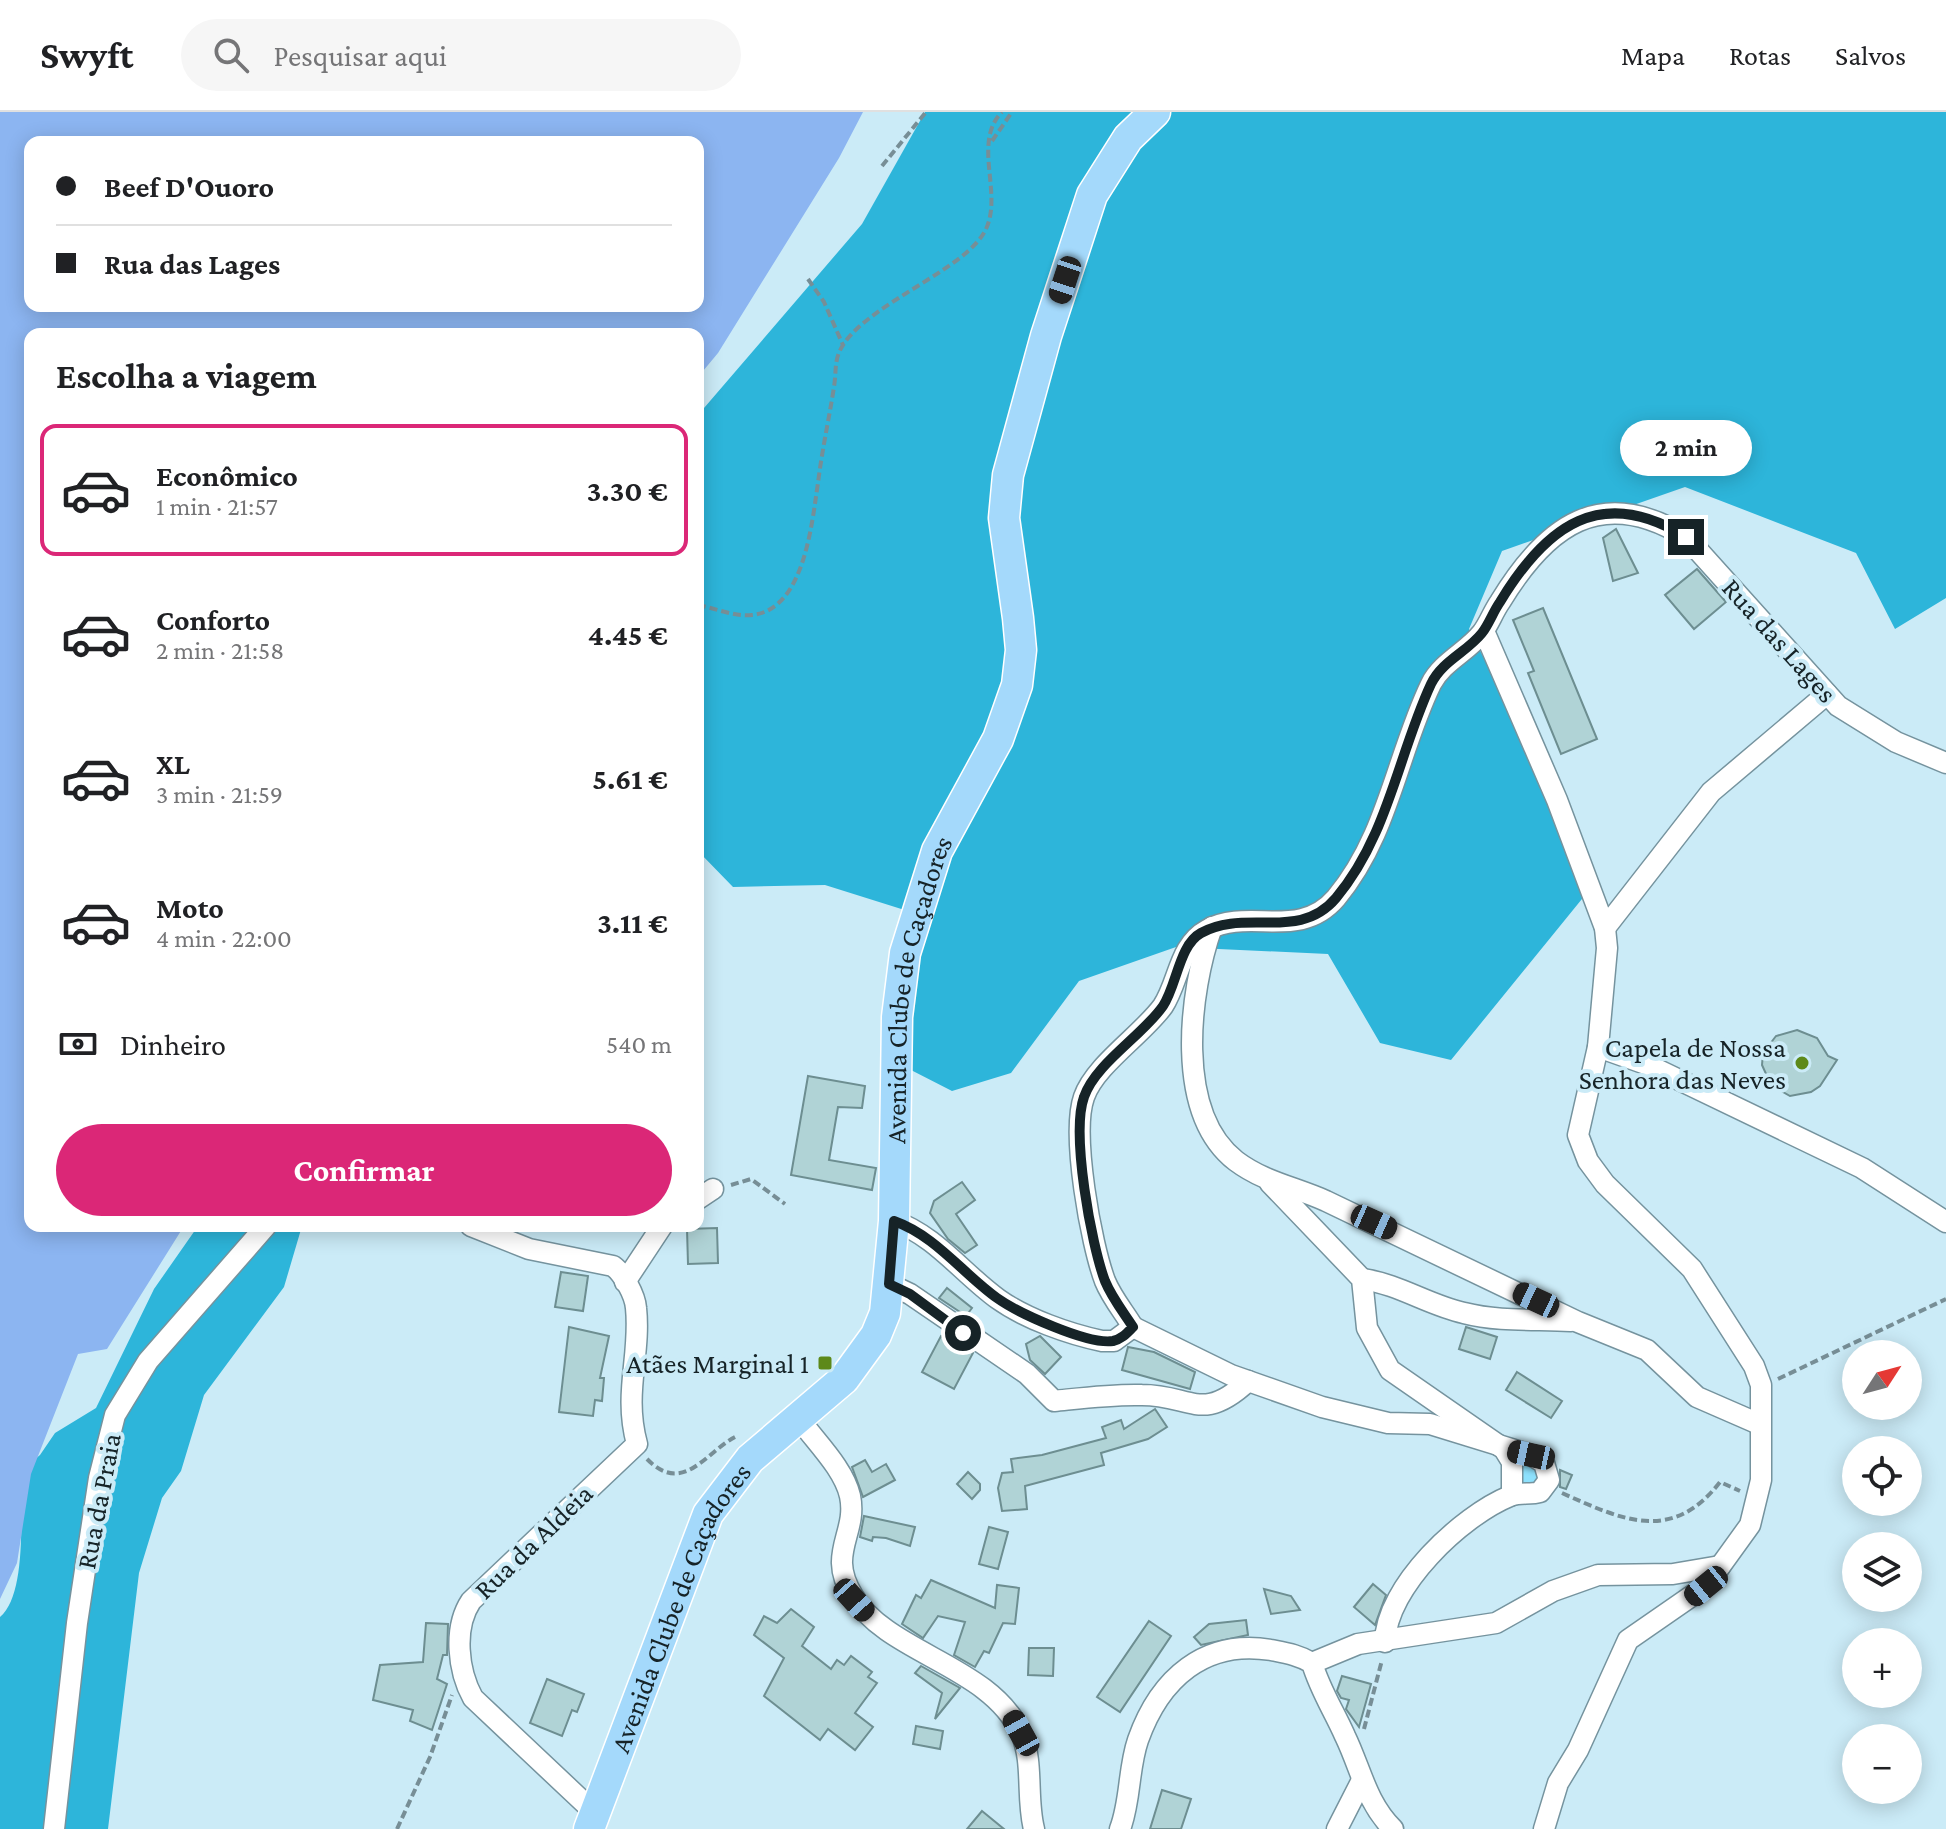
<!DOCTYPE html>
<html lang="pt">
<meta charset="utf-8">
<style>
body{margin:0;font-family:"Crimson Pro",serif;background:#f6f6f6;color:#202124;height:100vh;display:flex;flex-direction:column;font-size:30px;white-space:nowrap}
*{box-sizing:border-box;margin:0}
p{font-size:26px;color:#757577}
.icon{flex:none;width:44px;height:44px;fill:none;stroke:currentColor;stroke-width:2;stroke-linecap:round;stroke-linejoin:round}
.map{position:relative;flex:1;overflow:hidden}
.details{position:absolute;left:24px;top:216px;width:680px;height:904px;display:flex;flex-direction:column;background:#fff;border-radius:16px;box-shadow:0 4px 20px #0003}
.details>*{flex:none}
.top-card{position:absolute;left:24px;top:24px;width:680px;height:176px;border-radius:16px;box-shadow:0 4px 20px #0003;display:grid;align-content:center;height:176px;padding:0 32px;background:#fff}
.needle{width:52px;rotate:54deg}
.buttons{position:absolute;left:1842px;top:1228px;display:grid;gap:16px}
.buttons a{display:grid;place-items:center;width:80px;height:80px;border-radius:50%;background:#fff;box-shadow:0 4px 20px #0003;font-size:40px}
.end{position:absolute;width:36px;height:36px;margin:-18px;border:10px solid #162327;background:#fff;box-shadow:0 0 0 4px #fff}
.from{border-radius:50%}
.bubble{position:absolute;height:56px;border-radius:28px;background:#fff;box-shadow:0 4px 20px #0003;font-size:26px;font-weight:700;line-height:56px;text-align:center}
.car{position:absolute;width:24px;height:48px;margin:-24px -12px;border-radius:10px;box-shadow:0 0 6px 2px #0007;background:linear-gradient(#222 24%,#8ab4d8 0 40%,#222 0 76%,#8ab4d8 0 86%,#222 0)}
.top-card b{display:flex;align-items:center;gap:28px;height:76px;font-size:30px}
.top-card b+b{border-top:2px solid #e0e0e0}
.top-card i{width:20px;height:20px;background:#202124}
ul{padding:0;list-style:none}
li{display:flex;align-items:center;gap:24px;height:132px;margin:0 16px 12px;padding:0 16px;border:4px solid transparent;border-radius:16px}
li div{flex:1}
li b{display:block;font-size:30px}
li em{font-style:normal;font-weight:700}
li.on{border-color:#db2777}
li>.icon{width:72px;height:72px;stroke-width:1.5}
h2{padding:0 32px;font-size:36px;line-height:96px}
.pay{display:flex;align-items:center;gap:20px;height:88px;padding:0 32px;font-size:30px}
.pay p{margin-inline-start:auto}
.cta{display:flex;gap:16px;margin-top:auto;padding:16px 32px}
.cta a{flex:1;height:92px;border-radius:48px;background:#db2777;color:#fff;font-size:32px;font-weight:700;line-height:92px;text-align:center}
header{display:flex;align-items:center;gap:48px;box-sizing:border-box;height:112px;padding:0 40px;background:#fff;border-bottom:2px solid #e0e0e0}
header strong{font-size:38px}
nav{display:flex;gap:44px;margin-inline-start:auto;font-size:28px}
.search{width:560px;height:72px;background:#f6f6f6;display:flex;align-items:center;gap:20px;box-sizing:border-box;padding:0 28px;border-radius:44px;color:#757577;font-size:30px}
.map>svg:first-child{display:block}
</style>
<header>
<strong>Swyft</strong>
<div class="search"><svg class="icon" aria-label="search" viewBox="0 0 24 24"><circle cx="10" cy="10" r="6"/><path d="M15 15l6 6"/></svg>Pesquisar aqui</div>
<nav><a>Mapa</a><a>Rotas</a><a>Salvos</a></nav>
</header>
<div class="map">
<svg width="1946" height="1717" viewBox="0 0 1946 1717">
<rect width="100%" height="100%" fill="#cbebf7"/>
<polygon fill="#8de1fd" points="1528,1351 1537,1352 1541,1372 1521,1374 1520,1354"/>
<g fill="#2db5da">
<polygon points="925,0 1946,0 1946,486 1895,517 1856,441 1685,375 1502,439 1469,517 1537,650 1586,782 1451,948 1380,931 1328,842 1176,835 1079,869 1011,961 952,979 909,957 891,953 930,806 825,773 733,775 698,739 698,303 862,112"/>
<path d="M198,1114H302L284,1175L204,1283L181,1359L162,1386L139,1461L108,1717H0V1505C28,1482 20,1395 21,1359L40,1343L55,1321L96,1296L154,1177Z"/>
</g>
<path fill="#8cb5f1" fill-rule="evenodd" d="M0,0H863L839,46L718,241L698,265V222H30V1114H184L107,1237L78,1242L31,1362L17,1451L0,1487ZM30,30H698V194H30Z"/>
<g fill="#b0d3d6" stroke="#6d8e91" stroke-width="2">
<polygon points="1616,417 1638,461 1613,469 1603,426"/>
<polygon points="1697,457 1726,490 1694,517 1665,483"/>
<polygon points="1543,496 1597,627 1561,642 1528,561 1534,559 1513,508"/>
<polygon points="1797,918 1817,926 1828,944 1837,948 1820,974 1811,980 1790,984 1771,973 1762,953 1763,941 1776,924"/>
<polygon points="808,964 865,974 862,996 838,995 829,1048 876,1056 872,1078 791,1063"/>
<polygon points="962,1070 975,1088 956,1102 977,1133 965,1141 948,1127 930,1101 934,1089"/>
<polygon points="717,1116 718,1151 688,1152 687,1117"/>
<polygon points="561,1160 588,1164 583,1199 555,1195"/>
<polygon points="947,1176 972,1196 966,1204 939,1186"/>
<polygon points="569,1215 609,1224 600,1266 604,1266 602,1289 595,1288 593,1304 559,1300"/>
<polygon points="1466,1215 1497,1225 1490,1247 1459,1237"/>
<polygon points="941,1224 973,1241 954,1277 922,1260"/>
<polygon points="1040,1224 1061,1245 1045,1262 1030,1248 1026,1232"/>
<polygon points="1128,1235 1154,1240 1195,1260 1190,1277 1122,1258"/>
<polygon points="1517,1260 1562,1289 1551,1306 1506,1278"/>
<polygon points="1155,1297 1167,1315 1148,1327 1101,1341 1104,1353 1025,1374 1027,1397 1002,1399 998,1376 1002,1361 1013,1360 1011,1347 1042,1343 1106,1326 1102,1315 1121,1308 1124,1317"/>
<polygon points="865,1348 872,1360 886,1352 895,1368 863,1385 852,1355"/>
<polygon points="1560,1358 1572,1363 1566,1377 1560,1375"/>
<polygon points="968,1360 980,1372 980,1378 972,1387 957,1372"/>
<polygon points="864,1404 915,1415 910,1434 886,1426 873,1425 872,1429 860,1425"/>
<polygon points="989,1415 1008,1420 998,1457 979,1452"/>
<polygon points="931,1468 995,1496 997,1473 1019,1476 1015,1512 1003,1511 989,1541 984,1539 975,1555 954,1543 965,1510 938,1504 923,1526 902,1512 916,1483 921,1486"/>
<polygon points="1373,1472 1386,1483 1375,1513 1354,1495"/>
<polygon points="1264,1477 1291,1484 1300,1498 1271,1502"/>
<polygon points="791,1497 814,1515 802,1534 831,1557 837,1548 844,1553 851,1544 872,1560 868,1565 877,1571 855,1601 873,1615 855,1638 828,1617 820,1628 764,1584 784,1546 754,1523 764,1504 777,1511"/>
<polygon points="1246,1508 1248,1523 1201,1533 1194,1525 1209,1512"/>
<polygon points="1149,1509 1171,1524 1120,1600 1097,1585"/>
<polygon points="426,1511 448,1512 447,1543 443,1543 437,1567 447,1572 432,1618 410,1609 413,1598 373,1588 380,1553 423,1550"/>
<polygon points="1029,1536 1054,1536 1053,1564 1028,1563"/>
<polygon points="921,1554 960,1576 935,1607 942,1581 915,1561"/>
<polygon points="1342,1564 1371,1572 1359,1615 1346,1597 1349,1588 1341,1586 1337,1579"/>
<polygon points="547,1567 584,1582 577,1600 572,1598 562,1624 530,1611"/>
<polygon points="916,1614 943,1619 940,1637 913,1632"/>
<polygon points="1162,1678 1191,1687 1181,1717 1150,1717"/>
<polygon points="982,1699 1004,1717 967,1717"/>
</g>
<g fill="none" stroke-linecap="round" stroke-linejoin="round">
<defs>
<g id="minor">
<polyline points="1484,519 1557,688 1605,816 1607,836 1598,935 1578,1023 1588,1049 1605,1072 1692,1157 1754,1254 1761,1273 1761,1368 1750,1413 1706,1474 1628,1528 1578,1638 1558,1671 1544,1717"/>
<path d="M1212,815C1189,880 1174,1001 1236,1049C1264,1070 1295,1075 1326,1089L1578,1210L1647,1238L1697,1285L1759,1312"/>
<polyline points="1605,816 1711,680 1827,582"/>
<polyline points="1598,935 1646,952 1862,1056 1946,1110"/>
<polyline points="1270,1071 1362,1167 1367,1216 1390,1258 1504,1337 1512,1350 1512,1383"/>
<polyline points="698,1087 713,1077"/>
<path d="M894,1109C936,1124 962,1161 998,1187C1026,1207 1069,1222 1102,1229H1114L1133,1215"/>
<path d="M471,1114L529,1137L613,1154C623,1161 635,1183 636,1196C641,1243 623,1281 637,1332L471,1489C453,1516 458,1559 473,1586L595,1701"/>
<path d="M1362,1167C1399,1172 1428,1193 1464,1201C1499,1210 1535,1207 1571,1209"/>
<polyline points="625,1170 662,1114"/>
<path d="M889,1172L910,1182L1027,1262L1054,1289C1083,1286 1113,1282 1142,1283C1191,1283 1202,1312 1248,1269"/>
<path d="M1133,1215C1124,1200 1112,1186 1105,1169C1091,1132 1071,1022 1084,985C1095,953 1143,922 1163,894C1179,870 1179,833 1207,818C1249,795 1299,829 1336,786C1388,724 1397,642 1431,572C1442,550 1467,540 1482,521C1489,512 1493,500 1500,490C1546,414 1601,372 1686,425L1838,594L1896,630L1946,651"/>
<path d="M1133,1215L1231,1263L1322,1295L1388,1311L1430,1312L1531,1343L1544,1351L1549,1368L1540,1380C1530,1383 1520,1380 1510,1384C1461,1404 1386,1475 1385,1530"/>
<path d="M800,1308C816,1330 844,1357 850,1384C858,1422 826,1441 853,1484C888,1542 990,1553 1021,1621C1034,1650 1026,1686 1034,1717"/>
<polyline points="1312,1551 1358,1532 1496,1511 1553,1479 1598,1463 1673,1462 1720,1454"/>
<polyline points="54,1717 77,1511 99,1366 115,1303 148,1249 266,1114"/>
<path d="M1120,1717C1131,1688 1128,1657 1138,1628C1160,1566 1205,1527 1271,1538C1286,1541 1299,1543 1312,1551C1320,1578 1334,1599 1345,1624C1361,1657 1366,1690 1393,1717"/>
<polyline points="1337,1717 1361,1670"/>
</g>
<g id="primary">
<path id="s1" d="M589,1717L708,1402L750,1347L844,1267L876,1223L885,1201L894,1109L897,905L905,841L937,739L998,627L1017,573L1021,538L1018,506L1004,406L1008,363L1046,224L1092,83L1128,26L1155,0"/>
</g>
</defs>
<use href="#minor" stroke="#75939e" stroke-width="23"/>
<use href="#primary" stroke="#fff" stroke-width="33"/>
<g stroke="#778e96" stroke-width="4" stroke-dasharray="8 4" stroke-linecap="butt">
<polyline points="992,29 1012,0"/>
<polyline points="882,54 926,0"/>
<polyline points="808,167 824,190 843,233"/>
<path d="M698,493C714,496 735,505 752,503C805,498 812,409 818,371C822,338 829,307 834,275C837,256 833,247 845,230C876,188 968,156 986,117C1003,81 972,30 1002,0"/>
<polyline points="731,1073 751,1067 785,1092"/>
<polyline points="1778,1267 1946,1187"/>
<path d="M647,1347C683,1384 706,1340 735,1325"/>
<path d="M1562,1381C1622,1408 1672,1432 1720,1370L1740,1379"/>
<polyline points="1364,1617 1382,1548"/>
<polyline points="397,1717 430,1645 452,1583"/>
</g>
<use href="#minor" stroke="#fff" stroke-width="20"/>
<use href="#primary" stroke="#a4d9fb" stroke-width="30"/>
</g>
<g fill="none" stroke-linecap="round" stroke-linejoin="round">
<path stroke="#162327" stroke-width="10" d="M963,1221L910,1182L889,1172L894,1109C936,1124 962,1161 997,1186C1018,1201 1088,1233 1113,1229C1122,1227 1127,1221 1133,1215C1124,1201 1112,1186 1105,1169C1091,1132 1071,1021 1084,985C1095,952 1143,923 1163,894C1177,873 1179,833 1201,821C1245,796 1299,830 1336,786C1388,724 1398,643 1431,572C1442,549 1467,540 1482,521C1489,512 1493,500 1500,490C1546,414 1601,372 1686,425"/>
</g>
<g fill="#5d8919" stroke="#cbebf7" stroke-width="3">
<circle cx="1802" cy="951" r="8"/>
<rect x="817" y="1243" width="16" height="16" rx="4"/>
</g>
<g text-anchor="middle" stroke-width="8" stroke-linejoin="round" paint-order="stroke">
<g font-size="28" fill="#162327" stroke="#cbebf7">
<text transform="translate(1780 528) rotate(48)" y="10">Rua das Lages</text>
<text dy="10" stroke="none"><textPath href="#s1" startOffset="934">Avenida Clube de Caçadores</textPath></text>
<text transform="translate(98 1389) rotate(-79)" y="10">Rua da Praia</text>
<text transform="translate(533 1429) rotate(-44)" y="10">Rua da Aldeia</text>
<text dy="10" stroke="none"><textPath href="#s1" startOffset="240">Avenida Clube de Caçadores</textPath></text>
</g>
<g font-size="28" fill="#162327" stroke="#cbebf7" text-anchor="end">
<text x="1786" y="945">Capela de Nossa<tspan x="1786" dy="32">Senhora das Neves</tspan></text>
<text x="809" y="1261">Atães Marginal 1</text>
</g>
</g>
</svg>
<div class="buttons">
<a><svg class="needle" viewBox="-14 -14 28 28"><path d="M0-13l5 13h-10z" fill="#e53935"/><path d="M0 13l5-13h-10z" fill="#757577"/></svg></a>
<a><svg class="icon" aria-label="locate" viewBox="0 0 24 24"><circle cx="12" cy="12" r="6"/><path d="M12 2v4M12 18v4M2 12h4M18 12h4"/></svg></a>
<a><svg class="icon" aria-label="layers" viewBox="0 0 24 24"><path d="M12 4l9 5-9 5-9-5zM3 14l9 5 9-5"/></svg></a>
<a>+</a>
<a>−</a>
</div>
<i class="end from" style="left:963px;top:1221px"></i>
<i class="end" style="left:1686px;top:425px"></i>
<div class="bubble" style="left:1620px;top:308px;width:132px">2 min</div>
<i class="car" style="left:1065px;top:168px;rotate:198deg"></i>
<i class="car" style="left:1374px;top:1110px;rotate:114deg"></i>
<i class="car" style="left:1536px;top:1188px;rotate:295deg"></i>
<i class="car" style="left:1531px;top:1343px;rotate:282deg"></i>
<i class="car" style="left:1706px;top:1474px;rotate:231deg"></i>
<i class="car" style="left:854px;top:1488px;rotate:138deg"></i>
<i class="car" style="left:1021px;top:1621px;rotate:331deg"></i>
<div class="top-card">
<b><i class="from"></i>Beef D'Ouoro</b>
<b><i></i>Rua das Lages</b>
</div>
<section class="details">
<h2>Escolha a viagem</h2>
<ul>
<li class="on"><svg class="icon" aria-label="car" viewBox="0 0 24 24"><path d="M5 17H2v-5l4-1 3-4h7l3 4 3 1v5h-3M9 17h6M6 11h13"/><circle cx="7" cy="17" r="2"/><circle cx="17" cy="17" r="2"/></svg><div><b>Econômico</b><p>1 min · 21:57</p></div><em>3.30 €</em></li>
<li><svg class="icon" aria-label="car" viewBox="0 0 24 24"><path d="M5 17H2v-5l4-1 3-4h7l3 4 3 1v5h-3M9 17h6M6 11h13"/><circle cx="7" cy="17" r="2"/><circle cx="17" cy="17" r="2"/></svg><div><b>Conforto</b><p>2 min · 21:58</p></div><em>4.45 €</em></li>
<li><svg class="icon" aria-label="car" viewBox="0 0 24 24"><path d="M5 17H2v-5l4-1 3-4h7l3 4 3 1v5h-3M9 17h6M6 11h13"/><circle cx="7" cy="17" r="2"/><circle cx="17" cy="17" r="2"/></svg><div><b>XL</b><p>3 min · 21:59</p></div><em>5.61 €</em></li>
<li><svg class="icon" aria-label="car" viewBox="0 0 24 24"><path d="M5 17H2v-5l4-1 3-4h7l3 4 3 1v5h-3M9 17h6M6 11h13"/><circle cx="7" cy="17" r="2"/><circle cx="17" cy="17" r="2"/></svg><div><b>Moto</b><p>4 min · 22:00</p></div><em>3.11 €</em></li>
</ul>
<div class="pay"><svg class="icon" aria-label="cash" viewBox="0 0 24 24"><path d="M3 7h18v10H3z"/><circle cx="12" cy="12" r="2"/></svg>Dinheiro<p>540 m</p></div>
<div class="cta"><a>Confirmar</a></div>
</section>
</div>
